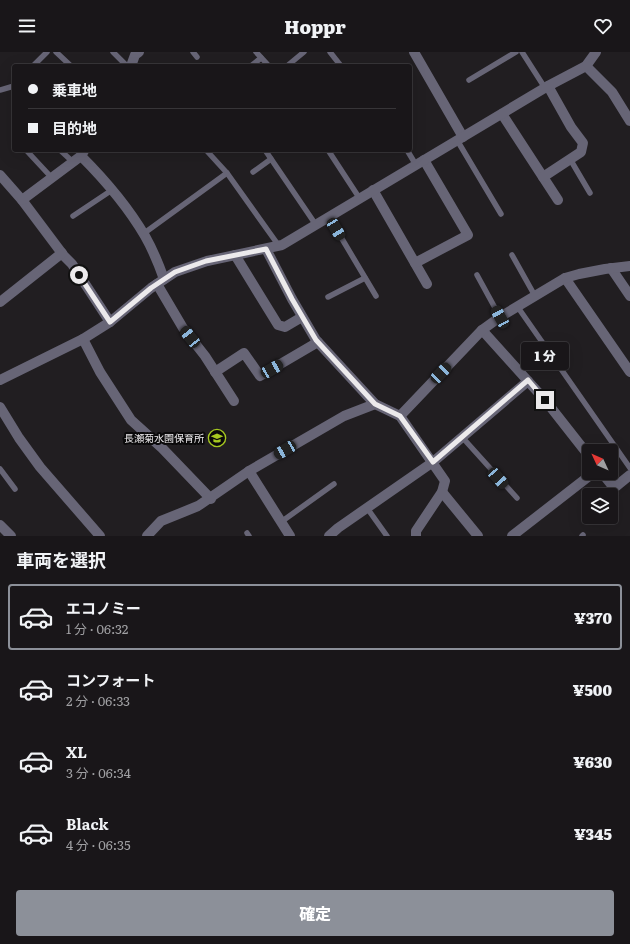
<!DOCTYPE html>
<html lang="ja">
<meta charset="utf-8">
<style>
body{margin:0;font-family:Literata,"Noto Sans JP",serif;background:#221f22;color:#f1f3f6;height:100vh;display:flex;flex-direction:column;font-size:15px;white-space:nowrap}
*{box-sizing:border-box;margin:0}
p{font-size:13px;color:#9f9fa2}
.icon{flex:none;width:22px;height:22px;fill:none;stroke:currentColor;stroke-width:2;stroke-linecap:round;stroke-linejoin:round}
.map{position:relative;height:484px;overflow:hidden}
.panel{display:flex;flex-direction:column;background:#191619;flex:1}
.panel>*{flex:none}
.top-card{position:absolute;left:12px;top:12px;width:400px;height:88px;border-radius:4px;box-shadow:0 4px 16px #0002,0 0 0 1px #373538;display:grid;align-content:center;height:88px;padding:0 16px;background:#191619}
.needle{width:26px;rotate:314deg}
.buttons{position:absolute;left:582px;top:392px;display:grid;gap:8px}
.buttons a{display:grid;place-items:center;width:36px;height:36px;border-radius:4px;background:#191619;box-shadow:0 4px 16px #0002,0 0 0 1px #373538;font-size:20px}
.end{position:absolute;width:18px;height:18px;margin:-9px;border:5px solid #eceaec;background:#111;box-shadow:0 0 0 2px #111}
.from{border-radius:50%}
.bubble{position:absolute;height:28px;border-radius:4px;background:#191619;box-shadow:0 4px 16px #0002,0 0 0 1px #373538;font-size:13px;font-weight:800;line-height:28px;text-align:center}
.car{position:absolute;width:12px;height:24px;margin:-12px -6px;border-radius:5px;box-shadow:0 0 3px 1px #0007;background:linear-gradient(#222 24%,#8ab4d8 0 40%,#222 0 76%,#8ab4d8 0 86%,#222 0)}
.top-card b{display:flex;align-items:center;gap:14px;height:38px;font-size:15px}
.top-card b+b{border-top:1px solid #373538}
.top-card i{width:10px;height:10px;background:#f1f3f6}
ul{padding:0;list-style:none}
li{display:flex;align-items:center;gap:12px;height:66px;margin:0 8px 6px;padding:0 8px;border:2px solid transparent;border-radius:4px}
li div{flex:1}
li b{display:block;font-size:15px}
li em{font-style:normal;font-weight:800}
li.active{border-color:#8c9099}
li>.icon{width:36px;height:36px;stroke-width:1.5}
h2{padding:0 16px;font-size:18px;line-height:48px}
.primary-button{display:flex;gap:8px;margin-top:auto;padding:8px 16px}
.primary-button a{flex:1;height:46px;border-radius:4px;background:#8c9099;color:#fff;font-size:16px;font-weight:800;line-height:46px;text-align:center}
header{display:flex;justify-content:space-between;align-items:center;height:52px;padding:0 16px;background:#191619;font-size:18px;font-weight:800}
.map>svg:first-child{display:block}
</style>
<header><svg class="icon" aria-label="menu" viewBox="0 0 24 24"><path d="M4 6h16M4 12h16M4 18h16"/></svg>Hoppr<svg class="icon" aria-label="heart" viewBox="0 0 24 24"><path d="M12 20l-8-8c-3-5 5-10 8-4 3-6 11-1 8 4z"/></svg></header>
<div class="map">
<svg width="630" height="484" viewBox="0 0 630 484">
<rect width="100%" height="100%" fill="#211e21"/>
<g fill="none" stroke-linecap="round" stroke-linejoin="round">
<g stroke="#676576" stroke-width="5.5">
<polyline points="56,0 71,14"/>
<polyline points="113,0 127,14"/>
<polyline points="193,0 197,5"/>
<polyline points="256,0 269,14"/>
<polyline points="330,0 341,14"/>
<polyline points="522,0 545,36"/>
<polyline points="33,14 47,0"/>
<polyline points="251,14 261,6"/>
<polyline points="287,14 304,0"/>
<polyline points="469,28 516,0"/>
<polyline points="0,38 14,34"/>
<polyline points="457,88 501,162"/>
<polyline points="26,98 52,126"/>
<polyline points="60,98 73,110"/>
<polyline points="206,98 227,121 279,194"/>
<polyline points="265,98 316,173"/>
<polyline points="328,98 360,147"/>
<polyline points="407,98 416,113"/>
<polyline points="570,107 590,141"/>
<polyline points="253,120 271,107"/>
<polyline points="73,164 112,138"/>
<polyline points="329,165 376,244"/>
<polyline points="143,182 227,121"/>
<polyline points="512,203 535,244"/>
<polyline points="477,223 500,265"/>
<polyline points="328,245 365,226"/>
<polyline points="517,254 630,416"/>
<polyline points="462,385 517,446"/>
<polyline points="0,417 15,437"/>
<polyline points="367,456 387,484"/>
<polyline points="281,470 334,432"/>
<polyline points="247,481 249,484"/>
<polyline points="582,484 583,483"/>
</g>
<g stroke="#676576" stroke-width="10">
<polyline points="414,0 463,85"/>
<polyline points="131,14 135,3 139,0"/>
<polyline points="586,14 612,40 630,69"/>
<polyline points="502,62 558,148"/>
<path d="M81,104C105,128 128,155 145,184C153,198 159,213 164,227"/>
<polyline points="0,123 22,148 64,204 72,212 110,270"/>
<polyline points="543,125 581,100 583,91 571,75 548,34"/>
<polyline points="373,138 427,232"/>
<polyline points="22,148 81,104 84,99"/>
<polyline points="266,197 292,247 316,288 375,352 400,364 445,429 442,440 416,479 416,484"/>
<polyline points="235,203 278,273 285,275 302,265"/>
<polyline points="415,211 468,183 424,108"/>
<polyline points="611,216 630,244"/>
<polyline points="565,226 630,320"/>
<polyline points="157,232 183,276 205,304 234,349"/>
<polyline points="0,250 62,201"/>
<polyline points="482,278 545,348 589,404"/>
<polyline points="83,287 100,320 131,368 162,396 211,447"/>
<polyline points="215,320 244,301 260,324 318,290"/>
<polyline points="0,328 83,287 110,270 151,236 175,220 207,209 282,193 548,34 586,14 596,0"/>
<polyline points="0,355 19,386 40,415 100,484"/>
<polyline points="400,364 482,278 500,265 565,226 579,222 605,217 630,214"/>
<polyline points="249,419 290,484"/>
<polyline points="602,421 614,436 630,423"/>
<polyline points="442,440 478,484"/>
<polyline points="0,473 11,484"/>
<polyline points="147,484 161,469 198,454 249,419 344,364 375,352"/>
<polyline points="329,484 338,476 433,410 528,329"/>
<polyline points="512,484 593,421"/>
</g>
</g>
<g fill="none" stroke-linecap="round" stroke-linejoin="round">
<polyline stroke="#eceaec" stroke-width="5" points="79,223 110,270 151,236 175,220 206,209 266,197 292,247 316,288 375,352 400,364 433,410 528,328 545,348"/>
</g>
<defs>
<symbol id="school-ring" viewBox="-11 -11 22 22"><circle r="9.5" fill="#0a090a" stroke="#a6c820" stroke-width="1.5"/><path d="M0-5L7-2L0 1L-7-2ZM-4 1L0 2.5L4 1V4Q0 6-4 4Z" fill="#a6c820"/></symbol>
</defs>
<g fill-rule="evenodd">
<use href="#school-ring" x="207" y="376" width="20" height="20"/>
</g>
<g text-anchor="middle" stroke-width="4" stroke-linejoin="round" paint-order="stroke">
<g font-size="10" fill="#eceaec" stroke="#0a090a" text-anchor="end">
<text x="204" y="390">長瀬菊水園保育所</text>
</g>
</g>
</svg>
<div class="buttons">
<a><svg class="needle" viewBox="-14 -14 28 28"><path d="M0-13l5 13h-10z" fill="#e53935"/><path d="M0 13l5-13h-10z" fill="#9f9fa2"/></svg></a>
<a><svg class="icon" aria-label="layers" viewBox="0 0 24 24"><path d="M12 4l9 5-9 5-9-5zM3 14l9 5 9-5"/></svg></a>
</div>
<i class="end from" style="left:79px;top:223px"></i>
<i class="end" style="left:545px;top:348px"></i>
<div class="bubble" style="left:521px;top:290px;width:48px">1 分</div>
<i class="car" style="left:336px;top:177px;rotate:149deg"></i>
<i class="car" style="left:500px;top:265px;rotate:331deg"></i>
<i class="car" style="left:190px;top:285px;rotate:322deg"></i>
<i class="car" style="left:272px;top:317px;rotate:60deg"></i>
<i class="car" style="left:441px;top:321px;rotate:44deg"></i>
<i class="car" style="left:285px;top:398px;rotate:240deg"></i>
<i class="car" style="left:498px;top:426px;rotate:138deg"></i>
<div class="top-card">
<b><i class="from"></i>乗車地</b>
<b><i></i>目的地</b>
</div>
</div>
<section class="panel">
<h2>車両を選択</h2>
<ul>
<li class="active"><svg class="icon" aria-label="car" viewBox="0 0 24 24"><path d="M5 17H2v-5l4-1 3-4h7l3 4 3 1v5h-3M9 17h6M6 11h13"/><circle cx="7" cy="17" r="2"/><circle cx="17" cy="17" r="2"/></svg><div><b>エコノミー</b><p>1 分 · 06:32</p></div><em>¥370</em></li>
<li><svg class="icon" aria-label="car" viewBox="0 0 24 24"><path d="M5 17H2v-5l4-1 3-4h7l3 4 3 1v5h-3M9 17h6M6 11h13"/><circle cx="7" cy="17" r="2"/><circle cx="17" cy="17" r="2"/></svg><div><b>コンフォート</b><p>2 分 · 06:33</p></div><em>¥500</em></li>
<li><svg class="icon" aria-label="car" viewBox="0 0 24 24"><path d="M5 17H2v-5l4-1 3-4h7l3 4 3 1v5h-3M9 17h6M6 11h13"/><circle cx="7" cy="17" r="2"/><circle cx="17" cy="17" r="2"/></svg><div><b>XL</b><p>3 分 · 06:34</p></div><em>¥630</em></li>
<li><svg class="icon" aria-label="car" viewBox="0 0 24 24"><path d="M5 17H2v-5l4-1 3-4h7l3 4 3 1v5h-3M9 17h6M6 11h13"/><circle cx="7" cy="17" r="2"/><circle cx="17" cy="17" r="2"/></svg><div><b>Black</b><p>4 分 · 06:35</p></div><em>¥345</em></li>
</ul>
<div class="primary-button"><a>確定</a></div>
</section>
